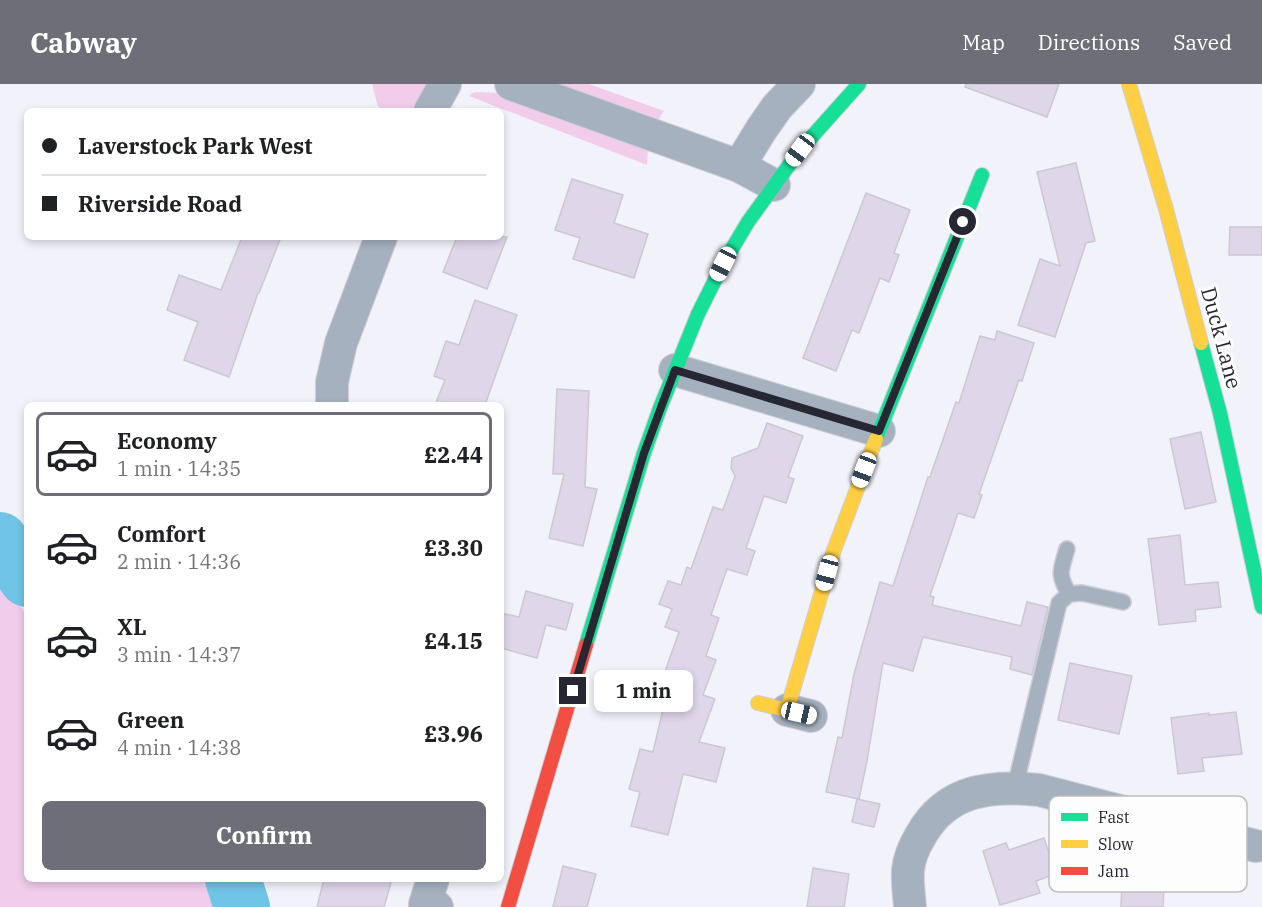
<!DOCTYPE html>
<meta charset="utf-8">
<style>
body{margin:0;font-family:"IBM Plex Serif",serif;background:#f2f2f2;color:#202124;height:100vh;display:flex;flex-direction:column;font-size:22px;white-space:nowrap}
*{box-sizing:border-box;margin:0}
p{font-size:20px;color:#757577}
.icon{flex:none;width:33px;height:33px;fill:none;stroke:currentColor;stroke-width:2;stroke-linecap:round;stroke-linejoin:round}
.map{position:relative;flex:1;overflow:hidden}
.panel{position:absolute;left:24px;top:318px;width:480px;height:480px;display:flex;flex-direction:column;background:#fff;border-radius:9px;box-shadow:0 3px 9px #0003}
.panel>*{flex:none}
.guide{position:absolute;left:24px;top:24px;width:480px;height:132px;border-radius:9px;box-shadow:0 3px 9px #0003;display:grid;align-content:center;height:132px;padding:0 18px;background:#fff}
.end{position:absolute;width:27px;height:27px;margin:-14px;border:8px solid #272734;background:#fff;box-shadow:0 0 0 3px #fff}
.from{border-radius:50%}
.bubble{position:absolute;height:42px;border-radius:9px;background:#fff;box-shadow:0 3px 9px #0003;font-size:20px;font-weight:800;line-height:42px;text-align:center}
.car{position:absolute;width:18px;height:36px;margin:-18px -9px;border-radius:8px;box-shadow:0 0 4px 2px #0007;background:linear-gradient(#fff 24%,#345 0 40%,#fff 0 76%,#345 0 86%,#fff 0)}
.guide b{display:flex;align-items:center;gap:21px;height:57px;font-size:22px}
.guide b+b{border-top:2px solid #e0e0e0}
.guide i{width:15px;height:15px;background:#202124}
ul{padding:10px 0 0;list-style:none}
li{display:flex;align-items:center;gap:18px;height:84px;margin:0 12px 9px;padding:0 6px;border:3px solid transparent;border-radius:9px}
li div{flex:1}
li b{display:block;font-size:22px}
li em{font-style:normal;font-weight:800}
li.active{border-color:#6e6e79}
li>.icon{width:54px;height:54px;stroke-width:1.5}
.button{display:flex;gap:12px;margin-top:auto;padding:12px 18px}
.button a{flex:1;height:69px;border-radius:9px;background:#6e6e79;color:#fff;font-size:24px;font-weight:800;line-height:69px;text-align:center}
header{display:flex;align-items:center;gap:36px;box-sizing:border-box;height:84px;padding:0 30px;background:#6e6e79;color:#fff}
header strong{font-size:28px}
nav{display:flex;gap:33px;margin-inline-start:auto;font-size:21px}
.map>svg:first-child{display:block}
</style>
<header>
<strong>Cabway</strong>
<nav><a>Map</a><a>Directions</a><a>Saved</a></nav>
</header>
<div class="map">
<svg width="1262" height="823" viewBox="0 0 1262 823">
<rect width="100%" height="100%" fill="#f2f2fa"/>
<g fill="#f1cdeb">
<polygon points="372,0 427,0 416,27 388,27 378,23"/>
<polygon points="548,0 589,0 664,27 656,39"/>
<polygon points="476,8 497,9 648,64 647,81 469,12 472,9"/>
<polygon points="0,492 27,532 27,795 205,795 215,823 0,823"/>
</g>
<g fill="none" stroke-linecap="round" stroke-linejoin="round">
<g stroke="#70c4e6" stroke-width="56">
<polyline points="0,456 27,495"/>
<polyline points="233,795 242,823"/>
</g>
</g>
<g fill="#dfd6e9" stroke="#ccc8d2" stroke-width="1.5">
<polygon points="966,0 1059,0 1047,33 965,3"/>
<polygon points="1076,79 1095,157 1086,159 1055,253 1018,241 1040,175 1060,182 1037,88"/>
<polygon points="572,95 623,111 614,139 648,150 634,194 573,175 580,154 555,146"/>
<polygon points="866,109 910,126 894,169 899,171 889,198 880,194 859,249 852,246 836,287 803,274"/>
<polygon points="1230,143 1262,143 1262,171 1229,171"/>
<polygon points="242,153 281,153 259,209 258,209 229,293 184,276 198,238 167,226 179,191 221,206"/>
<polygon points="457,153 507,153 487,205 443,188"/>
<polygon points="475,216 517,231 485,321 435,321 445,296 434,292 446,257 459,261"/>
<polygon points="997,247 1034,259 1022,297 1019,296 979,410 982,411 974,434 958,429 930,512 934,513 932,521 1021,542 1027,518 1048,523 1032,591 1010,585 1012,573 923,553 913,587 883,579 867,677 859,715 826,708 838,653 842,654 854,590 880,498 893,502 928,393 930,393 956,318 959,319 980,252 995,256"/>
<polygon points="557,305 589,307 585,403 597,405 583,462 549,454 564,390 553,390"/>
<polygon points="767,339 803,352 788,393 794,395 786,419 764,412 746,464 755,467 747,491 727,485 711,531 719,534 706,572 716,576 703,611 715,615 699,658 725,664 716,698 683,690 668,751 631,742 640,708 629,705 640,665 653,668 664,621 663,620 670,599 662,596 679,548 665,543 672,525 659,520 668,497 681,501 687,483 691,485 713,423 723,426 735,392 731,384 732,374 758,364"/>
<polygon points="1201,348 1216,418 1185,425 1170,355"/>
<polygon points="1180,451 1185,501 1218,498 1221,523 1195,526 1196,537 1159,541 1148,455"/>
<polygon points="526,507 573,520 566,546 546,541 537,574 501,564 501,529 519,533"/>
<polygon points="1070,579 1132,592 1119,650 1058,636"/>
<polygon points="1236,628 1242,670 1202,674 1204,687 1178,690 1171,634 1209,629 1209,631"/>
<polygon points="857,715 880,720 874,743 852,738"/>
<polygon points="1044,754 1056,790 1036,797 1040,809 1000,821 983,767 1006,759 1009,766"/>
<polygon points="563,782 596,790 587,823 553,823"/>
<polygon points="813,784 849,790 844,823 807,823"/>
<polygon points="324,795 392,795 384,823 317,823"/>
<polygon points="1122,798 1164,799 1163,823 1121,823"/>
</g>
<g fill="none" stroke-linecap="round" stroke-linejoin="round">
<defs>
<g id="lane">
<path d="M1067,465C1061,486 1057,490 1069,510"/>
<polyline points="1015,703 1059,519 1069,510 1082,509 1123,518"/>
</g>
<g id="street">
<polyline points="511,0 739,82 774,101"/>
<polyline points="430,27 445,0"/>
<polyline points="739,82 761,46 777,23 799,0"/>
<polyline points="675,286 879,347"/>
<polyline points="332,321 332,298 341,259 381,153"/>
<polyline points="787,626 811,632"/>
<polyline points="1204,788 1209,750"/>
<polyline points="433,795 425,820 437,823"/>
<path d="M910,823C909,811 907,798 908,786C909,774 915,761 921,751C947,705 991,701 1039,706L1256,762"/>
</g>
<g id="fast">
<polyline points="1201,259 1220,329 1262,523"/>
<polyline points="876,355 982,91"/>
<polyline points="586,561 644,369 660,324 698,230 723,180 748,138 800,66 859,0"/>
</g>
<g id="slow">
<polyline points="1129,0 1166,125 1201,259"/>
<polyline points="758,619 787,626 834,466 876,355"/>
</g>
<polyline id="jam" points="508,823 586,561"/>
</defs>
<use href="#lane" stroke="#ceced6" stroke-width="18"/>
<use href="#street" stroke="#ceced6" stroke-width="34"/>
<use href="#fast" stroke="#ceced6" stroke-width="16"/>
<use href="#slow" stroke="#ceced6" stroke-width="16"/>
<use href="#jam" stroke="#ceced6" stroke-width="16"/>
<use href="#lane" stroke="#a6b1c0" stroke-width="15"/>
<use href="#street" stroke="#a6b1c0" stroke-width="32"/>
<use href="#fast" stroke="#16e098" stroke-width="14"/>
<use href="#slow" stroke="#ffcf43" stroke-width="14"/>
<use href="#jam" stroke="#f24e42" stroke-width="14"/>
</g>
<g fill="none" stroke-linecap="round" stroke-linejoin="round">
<polyline stroke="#272734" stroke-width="8" points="573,607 644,369 675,286 879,347 963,138"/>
</g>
<g text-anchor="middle" stroke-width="6" stroke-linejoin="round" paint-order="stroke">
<g font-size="21" fill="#272734" stroke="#fdfdfd">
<text transform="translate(1221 254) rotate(75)" y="7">Duck Lane</text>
</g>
</g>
<rect x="1049" y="712" width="198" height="96" rx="9" fill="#fdfdfd" stroke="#bdbdc1" stroke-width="1.5"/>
<rect x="1061" y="729" width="27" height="8" fill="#16e098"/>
<rect x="1061" y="756" width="27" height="8" fill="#ffcf43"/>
<rect x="1061" y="783" width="27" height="8" fill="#f24e42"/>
<g font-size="16" fill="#272734">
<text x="1098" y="739">Fast</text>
<text x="1098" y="766">Slow</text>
<text x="1098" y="793">Jam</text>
</g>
</svg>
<i class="end from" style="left:963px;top:138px"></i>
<i class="end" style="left:573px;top:607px"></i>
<div class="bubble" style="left:594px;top:586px;width:99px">1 min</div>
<i class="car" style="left:800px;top:66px;rotate:217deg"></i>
<i class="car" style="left:723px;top:180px;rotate:207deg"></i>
<i class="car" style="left:864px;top:386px;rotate:201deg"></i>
<i class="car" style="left:827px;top:489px;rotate:195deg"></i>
<i class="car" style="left:799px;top:629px;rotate:103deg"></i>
<div class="guide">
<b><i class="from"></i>Laverstock Park West</b>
<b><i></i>Riverside Road</b>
</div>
<section class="panel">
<ul>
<li class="active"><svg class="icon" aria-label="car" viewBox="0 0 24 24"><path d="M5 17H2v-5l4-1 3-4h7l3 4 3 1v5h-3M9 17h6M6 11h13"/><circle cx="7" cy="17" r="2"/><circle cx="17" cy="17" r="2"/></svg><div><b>Economy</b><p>1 min · 14:35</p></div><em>£2.44</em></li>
<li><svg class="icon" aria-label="car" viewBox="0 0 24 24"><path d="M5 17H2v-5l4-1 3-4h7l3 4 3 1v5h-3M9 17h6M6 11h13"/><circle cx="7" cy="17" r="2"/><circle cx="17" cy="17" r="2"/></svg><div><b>Comfort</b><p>2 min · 14:36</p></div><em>£3.30</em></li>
<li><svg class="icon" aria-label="car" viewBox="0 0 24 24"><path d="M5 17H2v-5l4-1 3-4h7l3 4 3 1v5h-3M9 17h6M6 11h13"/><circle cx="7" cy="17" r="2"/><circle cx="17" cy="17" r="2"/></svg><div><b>XL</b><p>3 min · 14:37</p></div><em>£4.15</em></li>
<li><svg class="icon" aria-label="car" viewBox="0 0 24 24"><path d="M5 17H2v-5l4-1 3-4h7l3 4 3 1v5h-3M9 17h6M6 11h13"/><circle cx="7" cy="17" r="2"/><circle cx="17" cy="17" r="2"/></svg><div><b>Green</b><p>4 min · 14:38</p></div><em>£3.96</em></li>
</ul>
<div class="button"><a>Confirm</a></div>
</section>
</div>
